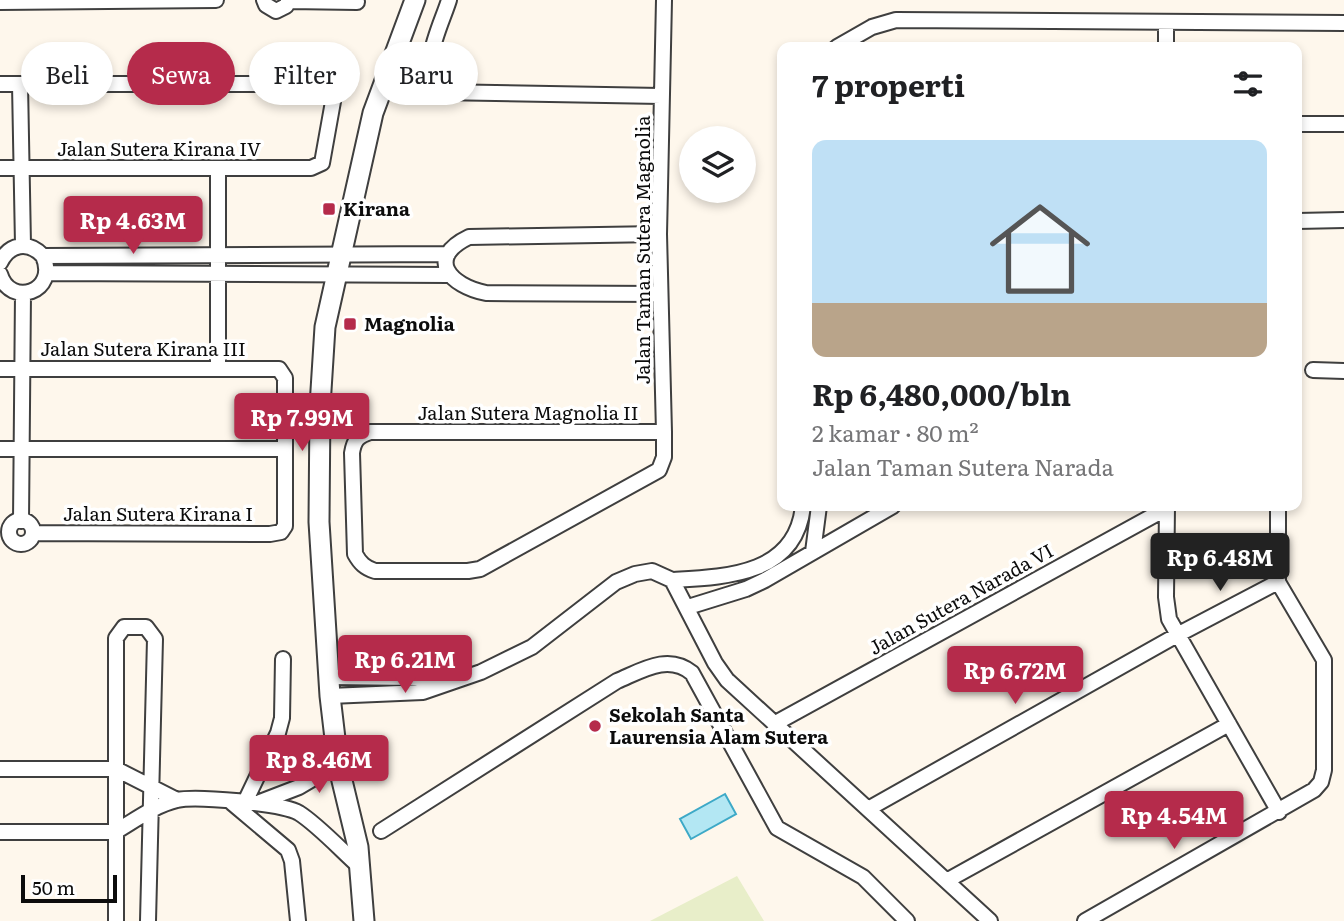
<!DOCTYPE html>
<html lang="id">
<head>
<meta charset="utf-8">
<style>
	:root { --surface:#fff; --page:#f2f2f2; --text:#202124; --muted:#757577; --line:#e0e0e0; --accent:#b52b4b }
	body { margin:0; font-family:Literata,serif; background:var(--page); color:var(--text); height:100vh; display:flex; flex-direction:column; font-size:26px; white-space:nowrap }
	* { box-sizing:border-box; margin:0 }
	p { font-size:23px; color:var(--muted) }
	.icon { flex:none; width:38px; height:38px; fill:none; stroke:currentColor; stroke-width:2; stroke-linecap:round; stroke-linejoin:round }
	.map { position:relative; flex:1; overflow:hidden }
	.sheet { position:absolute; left:777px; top:42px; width:525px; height:469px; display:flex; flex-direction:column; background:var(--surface); border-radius:14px; box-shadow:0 4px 10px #0003 }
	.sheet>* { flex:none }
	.banner { position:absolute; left:21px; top:42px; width:651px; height:63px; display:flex; gap:14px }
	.tools { position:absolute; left:679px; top:126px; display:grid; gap:14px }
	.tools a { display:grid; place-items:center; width:77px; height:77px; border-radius:50%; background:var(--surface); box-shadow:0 4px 10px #0003; font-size:35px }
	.scale { position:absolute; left:21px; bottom:18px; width:96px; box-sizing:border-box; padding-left:7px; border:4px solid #0c0c0c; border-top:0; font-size:19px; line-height:24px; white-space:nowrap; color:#0c0c0c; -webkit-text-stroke:5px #fff; paint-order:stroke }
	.price { position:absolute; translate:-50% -60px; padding:0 16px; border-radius:7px; background:var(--accent); color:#fff; font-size:23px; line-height:46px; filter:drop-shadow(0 2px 4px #0008) }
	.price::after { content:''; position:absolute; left:50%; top:42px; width:21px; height:16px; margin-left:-10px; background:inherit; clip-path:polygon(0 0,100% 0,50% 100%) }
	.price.current { background:#222; color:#fff }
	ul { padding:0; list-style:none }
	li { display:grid; align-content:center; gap:14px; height:371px; padding:0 35px }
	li+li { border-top:2px solid var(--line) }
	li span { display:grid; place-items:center; height:217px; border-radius:14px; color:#555 }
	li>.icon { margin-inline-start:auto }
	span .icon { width:126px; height:126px; fill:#fffc; stroke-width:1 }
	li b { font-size:30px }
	h2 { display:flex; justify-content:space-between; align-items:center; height:84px; padding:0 35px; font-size:30px }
	.pill { padding:0 24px; border-radius:32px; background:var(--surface); box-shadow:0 4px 10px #0003; font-size:24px; line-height:63px }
	.pill.current { background:var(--accent); color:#fff }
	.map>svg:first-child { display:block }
	.pitch { fill:#e8eec9 }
	.water { fill:#b3e7f3; stroke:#3da9c7; stroke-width:2 }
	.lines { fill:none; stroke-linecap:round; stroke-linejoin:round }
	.minor-casing { stroke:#3f3f3f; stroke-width:18 }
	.tertiary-casing { stroke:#3f3f3f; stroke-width:23 }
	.minor { stroke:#fff; stroke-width:14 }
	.tertiary { stroke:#fff; stroke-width:19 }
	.poi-dot { fill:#b52b4b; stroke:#fff; stroke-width:2.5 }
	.labels { text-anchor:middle; stroke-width:7; stroke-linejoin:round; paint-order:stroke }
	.street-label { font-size:19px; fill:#0c0c0c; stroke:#fff }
	.poi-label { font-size:19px; font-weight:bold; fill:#0c0c0c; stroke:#fff; text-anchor:start }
</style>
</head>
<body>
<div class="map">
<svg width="1344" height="921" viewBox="0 0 1344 921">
	<rect width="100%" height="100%" fill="#fef7ec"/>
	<path class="pitch" d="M737,876L764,921H650Z"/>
	<path class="water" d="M725,794L736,814L691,839L680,819Z"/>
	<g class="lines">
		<g class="minor-casing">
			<path id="minor" d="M264,0L266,5L276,11L286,6L289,0
				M449,0C441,26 418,67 438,92L661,96
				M664,0L659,234L664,432V457L659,470L480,569L468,571H375C365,568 360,563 355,554L352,453C354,440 358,436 370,432H664
				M289,1L357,2
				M0,2L216,0
				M1166,23V47
				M837,47L872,27L896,20L1344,23
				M0,84H322L329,87L334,96L322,163L311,168H0
				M20,84L23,245
				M1297,124H1344
				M1297,221L1344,220
				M659,234L469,237C425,258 450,286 486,293L660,294
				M43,256L448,254
				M0,263C9,244 28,240 43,256C59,292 10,308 0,274
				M47,273L449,275
				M218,368V169
				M0,369H279L285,378V526L281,532L270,534L33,533
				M1313,370L1344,371
				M0,449H284
				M1167,506L1166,597L1169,619L1279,812
				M9 532a12 12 0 1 1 24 0a12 12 0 1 1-24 0Z
				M21,521L23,293
				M813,552L819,506
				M672,580C726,577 796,575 803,506
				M688,607L746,589L765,580L893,506
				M330,677L416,678L448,682
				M330,696L423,692L481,672L532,647L616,582L635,574L652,571L672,580L715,663L727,680L990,921
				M774,724L1167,508
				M0,769H116L177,800
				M231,802L288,850L292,861L298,921
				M245,802L278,733L282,718L283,659
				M260,802L299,787L338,764
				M868,809L1179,634L1278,582
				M381,831L617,681C641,671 668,653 692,673L777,828L863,877L907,921
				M0,832H115
				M115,832C134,821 155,805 177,800C196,796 282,803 299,813C318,825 342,851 360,867
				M948,880L1229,724
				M116,921V638L124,627H146L155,639L148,921
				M1085,921L1314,790L1321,782L1324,770V660L1278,582V506"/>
		</g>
		<g class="tertiary-casing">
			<path id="tertiary" d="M364,921L358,847L338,764L330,696L319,522L320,406L325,327L373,113L415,0"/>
		</g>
		<use href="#minor" class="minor"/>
		<use href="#tertiary" class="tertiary"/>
	</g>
	<g class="poi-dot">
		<rect x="322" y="202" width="14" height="14" rx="3.5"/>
		<rect x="343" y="317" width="14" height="14" rx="3.5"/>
		<circle cx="595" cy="726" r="7"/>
	</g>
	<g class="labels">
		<g class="street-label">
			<text x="159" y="156">Jalan Sutera Kirana IV</text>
			<text transform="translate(643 250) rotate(-90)" y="7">Jalan Taman Sutera Magnolia</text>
			<text x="143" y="356">Jalan Sutera Kirana III</text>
			<text x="528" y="420">Jalan Sutera Magnolia II</text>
			<text x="158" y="521">Jalan Sutera Kirana I</text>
			<text transform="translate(961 599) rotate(-29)" y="7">Jalan Sutera Narada VI</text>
		</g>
		<g class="poi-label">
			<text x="343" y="216">Kirana</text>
			<text x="364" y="331">Magnolia</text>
			<text x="609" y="722">Sekolah Santa<tspan x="609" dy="22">Laurensia Alam Sutera</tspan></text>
		</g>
	</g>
</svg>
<div class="tools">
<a><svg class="icon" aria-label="layers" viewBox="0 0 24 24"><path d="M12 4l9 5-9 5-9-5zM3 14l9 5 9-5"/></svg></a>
</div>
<div class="scale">50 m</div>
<b class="price" style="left:133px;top:256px">Rp 4.63M</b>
<b class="price" style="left:302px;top:453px">Rp 7.99M</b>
<b class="price current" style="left:1220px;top:593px">Rp 6.48M</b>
<b class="price" style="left:405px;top:695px">Rp 6.21M</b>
<b class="price" style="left:1015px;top:706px">Rp 6.72M</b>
<b class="price" style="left:319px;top:795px">Rp 8.46M</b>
<b class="price" style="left:1174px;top:851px">Rp 4.54M</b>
<div class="banner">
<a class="pill">Beli</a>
<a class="pill current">Sewa</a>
<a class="pill">Filter</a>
<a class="pill">Baru</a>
</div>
<section class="sheet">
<h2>7 properti<svg class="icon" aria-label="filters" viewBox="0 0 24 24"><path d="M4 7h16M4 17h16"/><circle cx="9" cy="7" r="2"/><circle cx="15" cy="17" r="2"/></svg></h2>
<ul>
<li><span style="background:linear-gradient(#bfe0f5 75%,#b9a48a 0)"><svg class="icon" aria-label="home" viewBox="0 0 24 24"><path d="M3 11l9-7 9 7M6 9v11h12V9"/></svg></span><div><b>Rp 6,480,000/bln</b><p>2 kamar · 80 m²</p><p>Jalan Taman Sutera Narada</p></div></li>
</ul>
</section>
</div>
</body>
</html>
